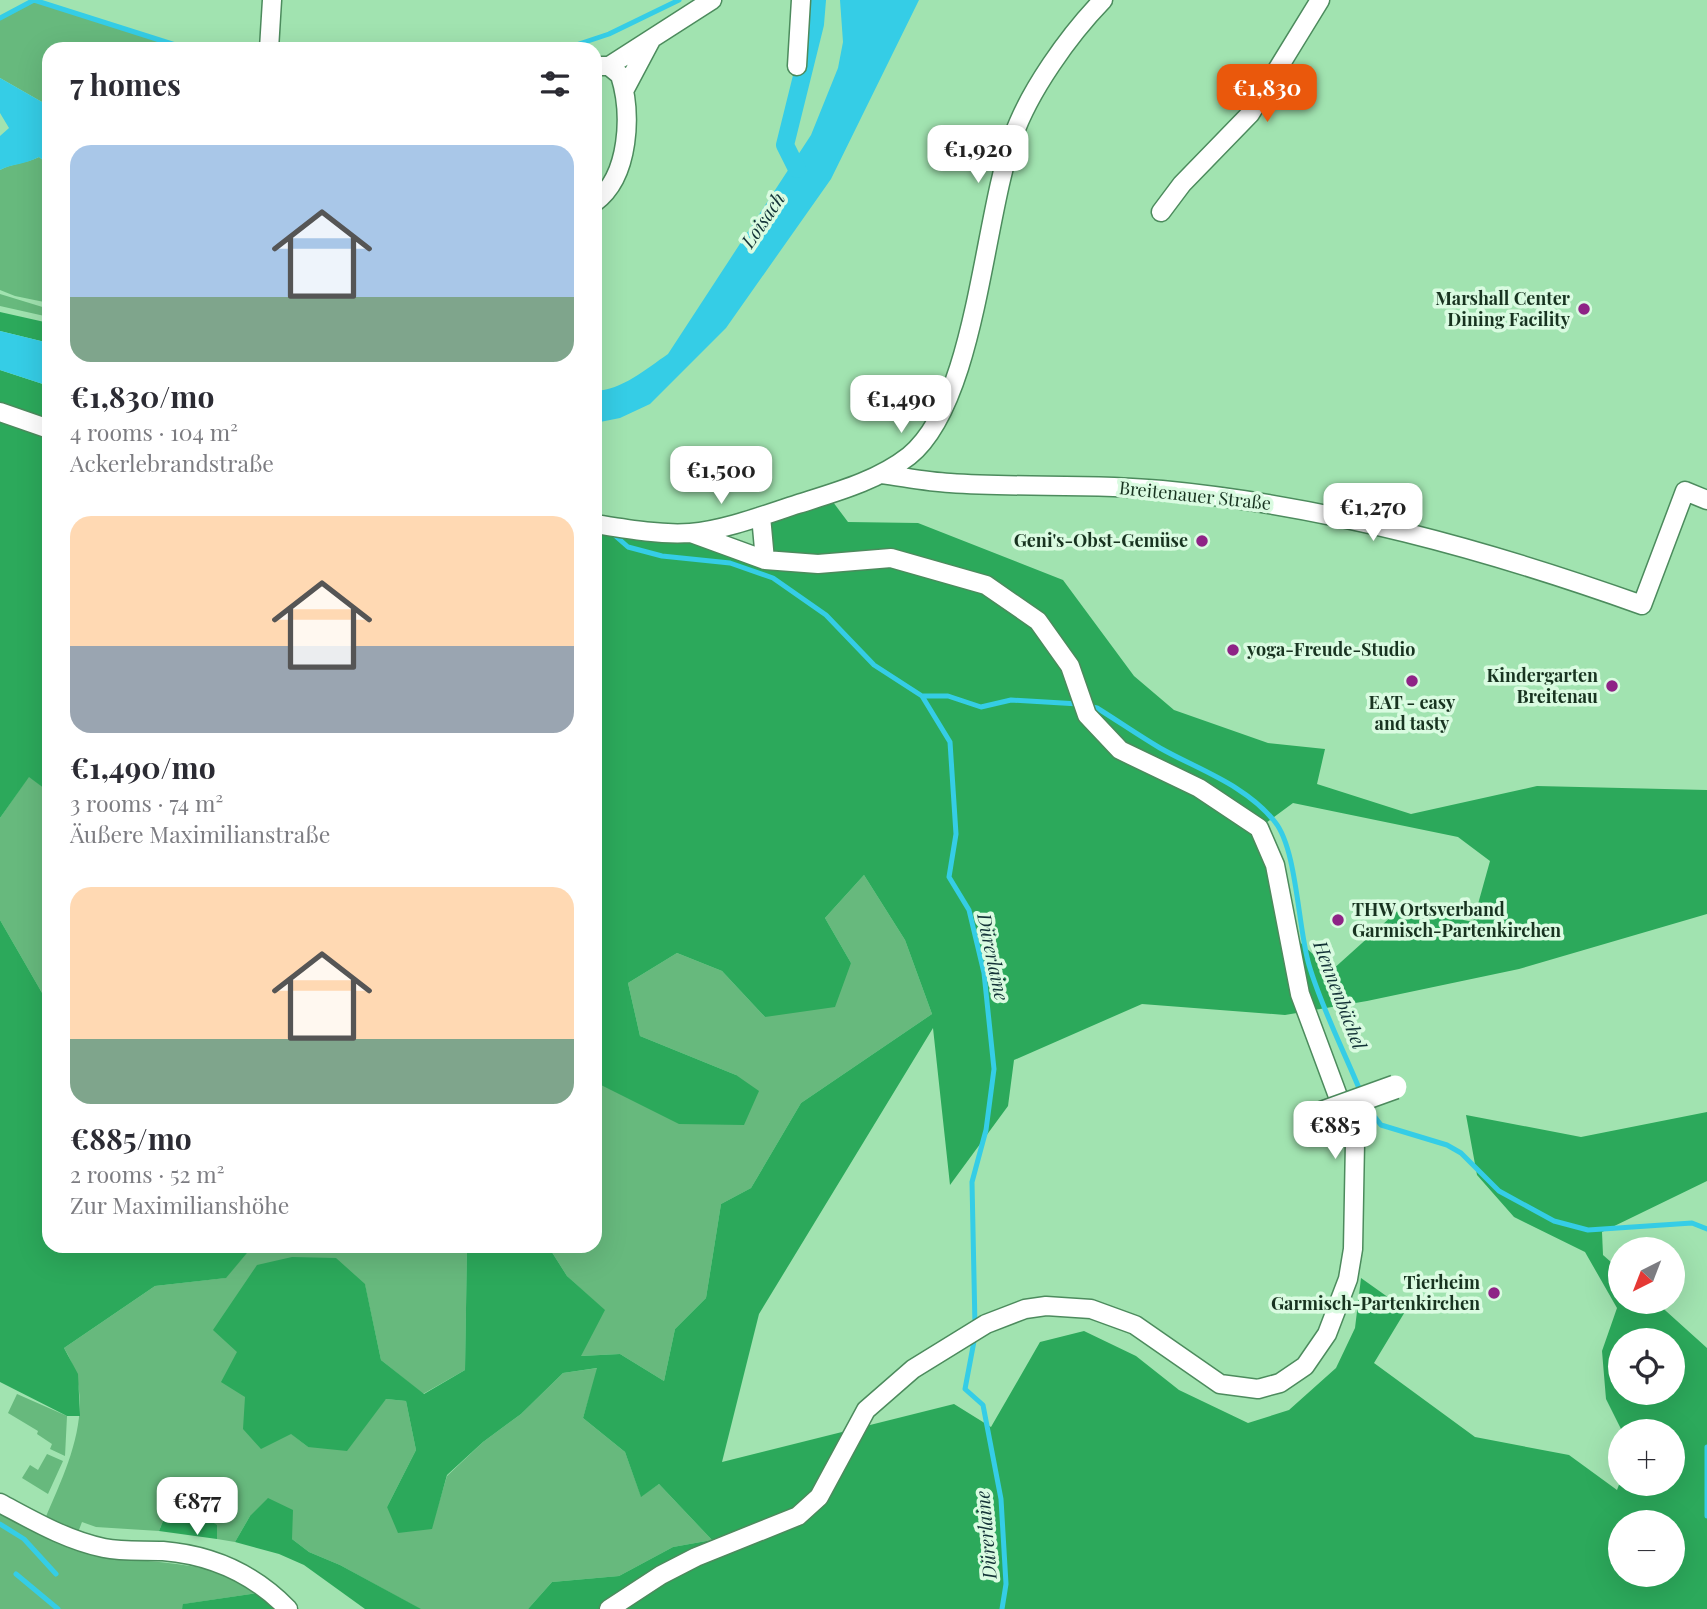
<!DOCTYPE html>
<html lang="en">
<head>
<meta charset="utf-8">
<style>
	:root { --surface:#fff; --page:#f2f2f3; --text:#2b2b33; --muted:#7c7c81; --accent:#ea580c }
	body { margin:0; font-family:"Playfair Display",serif; background:var(--page); color:var(--text); height:100vh; display:flex; flex-direction:column; font-size:26px; white-space:nowrap }
	* { box-sizing:border-box; margin:0 }
	p { font-size:23px; color:var(--muted) }
	.icon { flex:none; width:38px; height:38px; fill:none; stroke:currentColor; stroke-width:2; stroke-linecap:round; stroke-linejoin:round }
	.map { position:relative; flex:1; overflow:hidden }
	.panel { position:absolute; left:42px; top:42px; width:560px; height:1211px; display:flex; flex-direction:column; background:var(--surface); border-radius:21px; box-shadow:0 7px 28px #0002 }
	.panel>* { flex:none }
	.needle { width:46px; rotate:222deg }
	.buttons { position:absolute; left:1608px; top:1237px; display:grid; gap:14px }
	.buttons a { display:grid; place-items:center; width:77px; height:77px; border-radius:50%; background:var(--surface); box-shadow:0 7px 28px #0002; font-size:35px }
	.price { position:absolute; translate:-50% -60px; padding:0 16px; border-radius:14px; background:#fff; color:#222; font-size:23px; line-height:46px; filter:drop-shadow(0 2px 4px #0008) }
	.price::after { content:''; position:absolute; left:50%; top:42px; width:21px; height:16px; margin-left:-10px; background:inherit; clip-path:polygon(0 0,100% 0,50% 100%) }
	.price.selected { background:var(--accent); color:#fff }
	ul { padding:0; list-style:none }
	li { display:grid; align-content:center; gap:14px; height:371px; padding:0 28px }
	li span { display:grid; place-items:center; height:217px; border-radius:21px; color:#555 }
	li>.icon { margin-inline-start:auto }
	span .icon { width:126px; height:126px; fill:#fffc; stroke-width:1 }
	li b { font-size:30px }
	h2 { display:flex; justify-content:space-between; align-items:center; height:84px; padding:0 28px; font-size:30px }
	.map>svg:first-child { display:block }
	.green { fill:#67b97d }
	.forest { fill:#2ca95b; fill-rule:evenodd }
	.water { fill:#35cde6 }
	.lines { fill:none; stroke-linecap:round; stroke-linejoin:round }
	.stream { stroke:#35cde6; stroke-width:5 }
	.canal { stroke:#35cde6; stroke-width:18 }
	.minor-casing { stroke:#4c8b5d; stroke-width:21 }
	.minor { stroke:#fff; stroke-width:18 }
	.major-bridge-casing { stroke:#4c8b5d; stroke-width:26; stroke-linecap:butt }
	.major-bridge { stroke:#fff; stroke-width:23 }
	.poi-dot { fill:#8e2386; stroke:#dafbe1; stroke-width:2.5 }
	.labels { text-anchor:middle; stroke-width:7; stroke-linejoin:round; paint-order:stroke }
	.poi-label { font-size:18px; font-weight:bold; fill:#183320; stroke:#dafbe1; text-anchor:end }
	.street-label { font-size:18px; fill:#183320; stroke:#dafbe1 }
	.water-label { font-size:19px; font-style:italic; fill:#133237; stroke:#dafbe1 }
</style>
</head>
<body>
<div class="map">
<svg width="1707" height="1609" viewBox="0 0 1707 1609">
	<rect width="100%" height="100%" fill="#a1e3b0"/>
	<path class="green" d="M34,0L188,49H49V106L0,78V18Z
		M39,157L49,165V303L15,296L0,290V170C12,163 25,164 39,157Z
		M0,294L49,309V317L0,306Z
		M29,776L49,792V1005L0,920V818Z
		M864,875L905,940L932,1014L801,1103L751,1188L721,1204L706,1298L675,1329L664,1381L620,1354L580,1356L604,1310L567,1276L548,1246H595V1082L736,1075L640,1036L628,983L677,953L722,971L765,1017L851,963L825,918Z
		M253,1246H467L465,1370L423,1394L381,1360L365,1285L237,1352L245,1397L308,1447L386,1399L406,1401L416,1450L387,1507L431,1529L447,1476L483,1442L521,1414L563,1373L598,1368L583,1418L625,1452L641,1496L659,1484L712,1540L673,1547L619,1576L552,1582L528,1609H420L340,1565L309,1552L292,1539L250,1516L235,1542L217,1539V1525L165,1516L159,1531L96,1527L82,1522L77,1535L45,1519C68,1465 99,1404 64,1348L155,1286L225,1278Z
		M17,1394L67,1416L65,1456L50,1449L52,1444L37,1434L38,1431L8,1413Z
		M47,1454L63,1461L48,1494L22,1478L30,1465L38,1470Z
		M0,1512C28,1528 55,1546 87,1553C130,1563 177,1559 219,1573C232,1577 245,1586 257,1593L184,1604L182,1609H0Z"/>
	<path class="forest" d="M0,312L49,323V343L0,331Z
		M0,370L49,386V792L29,777L0,818Z
		M827,494L848,522L918,523L1063,580L1134,676L1174,710L1268,743L1325,749L1317,784L1411,814L1537,786L1707,790V914L1519,969L1367,1001L1285,1015L1142,1004L1014,1060L1008,1106L950,1185L933,1028L759,1314L722,1462L954,1404L991,1427L1040,1342L1084,1331L1136,1356L1179,1390L1248,1423L1289,1410L1336,1368L1355,1328L1361,1278L1406,1310L1374,1363L1475,1437L1569,1455L1617,1490L1620,1482L1673,1484V1432L1622,1431L1606,1399L1602,1351L1617,1308L1585,1252L1514,1217L1477,1175L1466,1115L1581,1137L1707,1112V1181L1602,1232L1603,1255L1620,1270V1302H1656L1707,1348V1609H528L552,1582L619,1576L673,1547L712,1540L659,1484L641,1497L625,1452L583,1418L597,1368L563,1373L521,1414L483,1442L447,1475L432,1529L398,1533L387,1507L416,1450L406,1401L386,1399L347,1451L308,1447L291,1434L261,1449L243,1429L245,1397L221,1382L237,1352L213,1330L257,1265L292,1257L336,1258L365,1284L381,1360L424,1394L465,1370L467,1246H548L567,1276L605,1310L581,1356L620,1354L664,1381L675,1329L706,1298L721,1204L751,1188L801,1103L932,1014L905,940L864,875L825,918L851,963L835,1007L765,1017L722,971L677,953L628,983L640,1036L736,1075L759,1091L744,1125L679,1124L595,1082V524L691,533L765,560L761,516ZM1293,803L1458,837L1490,861L1473,922L1402,907L1331,971L1288,931L1259,828ZM1620,1340H1673V1393H1620ZM1620,1522H1673V1575H1620Z
		M0,920L49,1005V1246H253L226,1278L155,1286L64,1348L78,1374L80,1416H67L0,1382Z
		M268,1498L293,1510L292,1539L309,1552L340,1565L421,1609H365L304,1565L279,1554L235,1542L250,1516Z
		M175,1506L195,1511L217,1525V1539L159,1531L165,1516Z
		M257,1593L276,1609H182L183,1604Z"/>
	<path class="water" d="M840,0H919L831,179L726,328L650,404L620,418L595,423V391C622,390 646,369 668,354L811,135L838,68L843,42Z
		M0,78L49,106V165L39,157C24,165 11,164 0,170V136L9,128L0,113Z
		M0,331L49,343V386L0,370Z"/>
	<g class="lines">
		<path class="stream" d="M0,18L34,0L188,49
			M564,49L609,34L679,0
			M611,532L628,547L662,556L730,563L773,578L826,615L874,665L922,696L950,742L956,834L949,877L969,910L984,973L994,1069L986,1130L972,1182L975,1326
			M922,696H948L981,707L1011,700L1079,704
			M1088,706L1097,708C1118,721 1138,735 1160,748C1199,770 1246,785 1275,822C1297,849 1298,928 1309,965C1322,1009 1344,1051 1361,1093
			M1364,1103L1381,1125L1447,1145L1461,1153L1499,1191L1554,1221L1588,1230L1692,1223L1707,1229
			M975,1336L965,1389L983,1405L1001,1499L1006,1584L1002,1609
			M1707,1447V1516
			M0,1524L24,1539L56,1574
			M16,1574L58,1609"/>
		<path class="canal" d="M797,169L785,145L815,24L817,0"/>
		<g class="minor-casing">
			<path id="minor" d="M269,49L272,0
				M595,66H609L620,75C632,113 630,176 595,202
				M609,66L712,0
				M797,66L801,0
				M625,89L651,40
				M1161,212L1182,184L1250,114L1320,0
				M0,412L49,429
				M881,474C904,477 927,482 950,483C1020,488 1092,483 1162,490C1328,506 1485,549 1642,605L1685,491L1707,500
				M761,516L765,560
				M595,524C626,529 659,535 690,533C725,530 764,515 798,504C836,492 877,481 909,456C976,402 983,220 1013,137C1029,91 1069,35 1103,0
				M0,1503C34,1521 66,1540 104,1548C123,1552 144,1550 163,1551C212,1555 254,1574 288,1609
				M609,1609L661,1575L696,1557L798,1516L819,1497L866,1410L913,1369L986,1324L1025,1309L1046,1306L1091,1309L1135,1325L1220,1384L1258,1389L1280,1383L1305,1366L1327,1334L1348,1279L1353,1249L1355,1142L1300,994L1275,865L1259,828L1199,788L1120,750L1087,715L1070,666L1038,621L986,585L891,558L818,564L765,560L691,533"/>
		</g>
		<use href="#minor" class="minor"/>
		<g class="major-bridge-casing">
			<path id="major-bridge" d="M1306,1119L1395,1087"/>
		</g>
		<use href="#major-bridge" class="major-bridge"/>
	</g>
	<g class="poi-dot">
		<circle cx="1584" cy="309" r="7"/>
		<circle cx="1202" cy="541" r="7"/>
		<circle cx="1233" cy="650" r="7"/>
		<circle cx="1412" cy="681" r="7"/>
		<circle cx="1612" cy="686" r="7"/>
		<circle cx="1338" cy="920" r="7"/>
		<circle cx="1494" cy="1293" r="7"/>
	</g>
	<g class="labels">
		<g class="poi-label">
			<text x="1570" y="305">Marshall Center<tspan x="1570" dy="21">Dining Facility</tspan></text>
			<text x="1188" y="547">Geni's-Obst-Gemüse</text>
			<text x="1247" y="656" text-anchor="start">yoga-Freude-Studio</text>
			<text x="1598" y="682">Kindergarten<tspan x="1598" dy="21">Breitenau</tspan></text>
			<text x="1412" y="709" text-anchor="middle">EAT - easy<tspan x="1412" dy="21">and tasty</tspan></text>
			<text x="1352" y="916" text-anchor="start">THW Ortsverband<tspan x="1352" dy="21">Garmisch-Partenkirchen</tspan></text>
			<text x="1480" y="1289">Tierheim<tspan x="1480" dy="21">Garmisch-Partenkirchen</tspan></text>
		</g>
		<g class="street-label">
			<text transform="translate(1195 496) rotate(6)" y="6">Breitenauer Straße</text>
		</g>
		<g class="water-label">
			<text transform="translate(763 220) rotate(-56)" y="7">Loisach</text>
			<text transform="translate(993 957) rotate(78)" y="7">Dürerlaine</text>
			<text transform="translate(1340 995) rotate(69)" y="7">Hennenbächel</text>
			<text transform="translate(986 1535) rotate(-95)" y="7">Dürerlaine</text>
		</g>
	</g>
</svg>
<div class="buttons">
<a><svg class="needle" viewBox="-14 -14 28 28"><path d="M0-13l5 13h-10z" fill="#e53935"/><path d="M0 13l5-13h-10z" fill="#7c7c81"/></svg></a>
<a><svg class="icon" aria-label="locate" viewBox="0 0 24 24"><circle cx="12" cy="12" r="6"/><path d="M12 2v4M12 18v4M2 12h4M18 12h4"/></svg></a>
<a>+</a>
<a>−</a>
</div>
<b class="price selected" style="left:1267px;top:124px">€1,830</b>
<b class="price" style="left:978px;top:185px">€1,920</b>
<b class="price" style="left:901px;top:435px">€1,490</b>
<b class="price" style="left:721px;top:506px">€1,500</b>
<b class="price" style="left:1373px;top:543px">€1,270</b>
<b class="price" style="left:1335px;top:1161px">€885</b>
<b class="price" style="left:197px;top:1537px">€877</b>
<section class="panel">
<h2>7 homes<svg class="icon" aria-label="filters" viewBox="0 0 24 24"><path d="M4 7h16M4 17h16"/><circle cx="9" cy="7" r="2"/><circle cx="15" cy="17" r="2"/></svg></h2>
<ul>
<li><span style="background:linear-gradient(#a9c7e8 70%,#7fa58c 0)"><svg class="icon" aria-label="home" viewBox="0 0 24 24"><path d="M3 11l9-7 9 7M6 9v11h12V9"/></svg></span><div><b>€1,830/mo</b><p>4 rooms · 104 m²</p><p>Ackerlebrandstraße</p></div></li>
<li><span style="background:linear-gradient(#ffd9b3 60%,#9aa5b1 0)"><svg class="icon" aria-label="home" viewBox="0 0 24 24"><path d="M3 11l9-7 9 7M6 9v11h12V9"/></svg></span><div><b>€1,490/mo</b><p>3 rooms · 74 m²</p><p>Äußere Maximilianstraße</p></div></li>
<li><span style="background:linear-gradient(#ffd9b3 70%,#7fa58c 0)"><svg class="icon" aria-label="home" viewBox="0 0 24 24"><path d="M3 11l9-7 9 7M6 9v11h12V9"/></svg></span><div><b>€885/mo</b><p>2 rooms · 52 m²</p><p>Zur Maximilianshöhe</p></div></li>
</ul>
</section>
</div>
</body>
</html>
